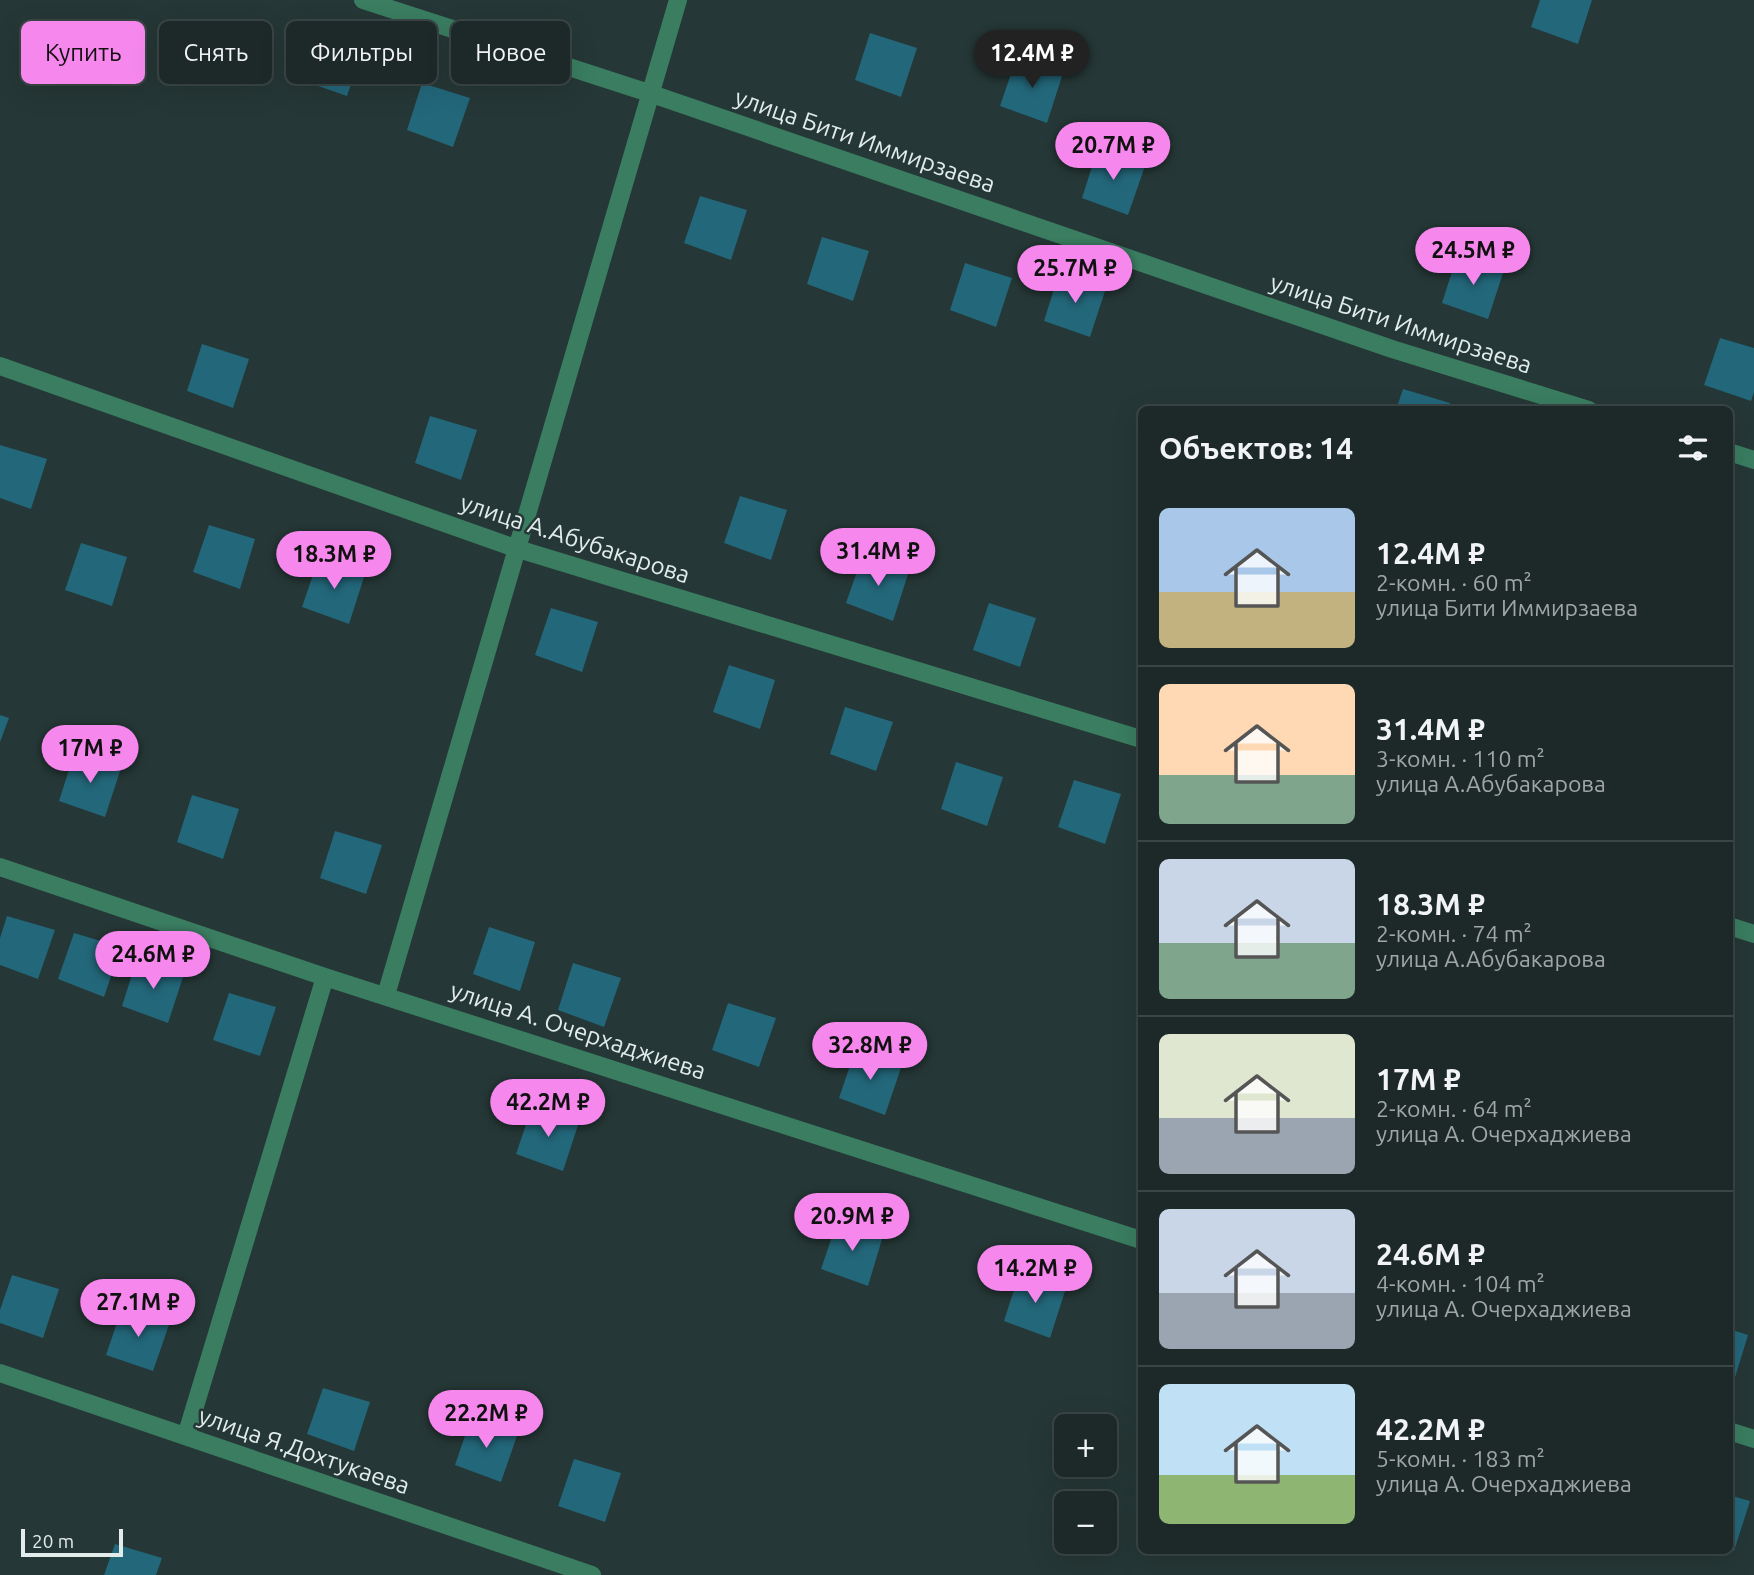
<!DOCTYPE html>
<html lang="ru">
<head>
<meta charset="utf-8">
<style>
	:root { --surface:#1c2928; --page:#293534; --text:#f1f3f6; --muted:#a0a6a8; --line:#3a4545; --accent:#f688ed }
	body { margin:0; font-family:Ubuntu,sans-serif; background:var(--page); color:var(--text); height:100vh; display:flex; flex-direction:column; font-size:26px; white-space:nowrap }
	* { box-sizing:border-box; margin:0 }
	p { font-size:23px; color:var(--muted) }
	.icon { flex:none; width:38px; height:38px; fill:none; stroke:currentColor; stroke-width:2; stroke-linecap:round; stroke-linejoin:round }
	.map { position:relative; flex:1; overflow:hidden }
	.drawer { position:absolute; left:1138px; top:406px; width:595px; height:1148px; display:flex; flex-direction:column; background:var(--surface); border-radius:10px; box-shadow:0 7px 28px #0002,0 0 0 2px var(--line) }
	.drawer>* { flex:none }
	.banner { position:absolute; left:21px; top:21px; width:665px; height:63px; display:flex; gap:14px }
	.controls { position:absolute; left:1054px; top:1414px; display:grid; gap:14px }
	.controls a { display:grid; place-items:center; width:63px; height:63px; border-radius:10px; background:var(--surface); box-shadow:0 7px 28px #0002,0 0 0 2px var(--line); font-size:35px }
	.scale { position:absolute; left:21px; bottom:18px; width:102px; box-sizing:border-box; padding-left:7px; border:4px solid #e1eceb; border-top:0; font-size:19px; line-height:24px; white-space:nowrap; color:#e1eceb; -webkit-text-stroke:5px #253736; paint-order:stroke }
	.price { position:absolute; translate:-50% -60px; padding:0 16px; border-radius:24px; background:var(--accent); color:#111; font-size:23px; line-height:46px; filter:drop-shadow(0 2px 4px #0008) }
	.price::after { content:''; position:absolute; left:50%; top:42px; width:21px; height:16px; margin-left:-10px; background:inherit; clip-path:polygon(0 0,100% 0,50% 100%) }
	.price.current { background:#222; color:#fff }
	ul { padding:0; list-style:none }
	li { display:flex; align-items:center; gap:21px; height:175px; padding:0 21px }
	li+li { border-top:2px solid var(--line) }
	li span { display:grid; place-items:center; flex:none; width:196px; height:140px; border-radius:10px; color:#555 }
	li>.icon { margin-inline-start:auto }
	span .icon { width:84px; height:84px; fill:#fffc; stroke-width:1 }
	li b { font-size:30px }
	h2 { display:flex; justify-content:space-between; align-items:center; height:84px; padding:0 21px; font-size:30px }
	.pill { padding:0 24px; border-radius:10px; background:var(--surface); box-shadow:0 7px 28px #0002,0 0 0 2px var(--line); font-size:24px; line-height:63px }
	.pill.current { background:var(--accent); color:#111 }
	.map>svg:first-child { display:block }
	.building { fill:#23677a }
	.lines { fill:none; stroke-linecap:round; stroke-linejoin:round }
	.minor { stroke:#3a7d61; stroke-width:18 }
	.labels { text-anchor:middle; stroke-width:5; stroke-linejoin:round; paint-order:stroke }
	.street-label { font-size:24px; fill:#e1eceb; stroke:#253736 }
</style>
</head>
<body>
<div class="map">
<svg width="1754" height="1575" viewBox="0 0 1754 1575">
	<rect width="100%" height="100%" fill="#253736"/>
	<path class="building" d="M1540,0H1592L1578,44L1531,27Z
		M316,33L363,47L347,96L301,80Z
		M870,33L917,48L901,97L855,80Z
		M1016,59L1063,73L1047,123L1000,106Z
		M422,83L470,98L453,147L407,130Z
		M1097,151L1145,166L1128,215L1082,198Z
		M700,196L747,210L731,260L684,243Z
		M822,237L869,251L853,301L807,284Z
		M1457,256L1504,270L1488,319L1442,303Z
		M965,263L1012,278L996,327L950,310Z
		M1059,273L1106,288L1090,337L1044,321Z
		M1720,338L1754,348V392L1751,401L1704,385Z
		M202,344L249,359L233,408L187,391Z
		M1403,389L1450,403L1448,410H1396Z
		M430,416L477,430L461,480L415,463Z
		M0,445L47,459L31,509L0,498Z
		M740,496L787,510L771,560L724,543Z
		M209,525L255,539L240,589L193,572Z
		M81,543L127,557L112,606L65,590Z
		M862,557L909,571L893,621L846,603Z
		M318,560L365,574L349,624L302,607Z
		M989,603L1036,618L1020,667L973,650Z
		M551,608L598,622L582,672L535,655Z
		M729,665L775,680L760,729L713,712Z
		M845,707L893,722L876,771L830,754Z
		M0,715L9,718L0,742Z
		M74,754L121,768L105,817L59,801Z
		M956,762L1003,777L987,826L941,809Z
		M1074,780L1121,794L1105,844L1058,827Z
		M192,795L239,809L223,859L177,842Z
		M335,831L382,845L366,894L320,878Z
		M7,916L55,930L38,979L0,965V938Z
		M489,927L535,942L520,991L473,974Z
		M74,933L121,947L104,997L58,979Z
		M137,959L184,974L168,1023L122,1006Z
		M573,963L621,978L604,1027L558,1010Z
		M229,993L276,1007L260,1056L213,1040Z
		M728,1003L776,1018L759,1067L712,1050Z
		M855,1051L902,1065L885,1115L839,1098Z
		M532,1107L579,1122L563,1171L516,1154Z
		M837,1222L883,1236L868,1286L821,1269Z
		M1019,1274L1066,1288L1050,1338L1004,1321Z
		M12,1275L59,1289L43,1338L0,1323V1310Z
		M122,1308L170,1322L153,1371L106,1355Z
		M1729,1329L1748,1335L1733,1384L1729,1383Z
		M323,1388L370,1402L354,1451L307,1434Z
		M471,1418L518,1433L501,1482L455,1465Z
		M574,1459L621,1473L605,1522L558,1506Z
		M1729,1495L1750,1501L1734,1551L1729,1549Z
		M115,1544L162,1558L156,1575H104Z"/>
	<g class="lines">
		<path class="minor" d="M363,0L652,94L1392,349L1589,410
			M0,366L518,549L1141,739
			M1729,452L1754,460
			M0,867L325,977L1141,1240
			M1729,926L1754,934
			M386,995L678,0
			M0,1373L592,1575
			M1729,1431L1754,1439
			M186,1436L325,977"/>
	</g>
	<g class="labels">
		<g class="street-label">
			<text transform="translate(865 141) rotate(19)" y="8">улица Бити Иммирзаева</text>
			<text transform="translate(1401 324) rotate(18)" y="8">улица Бити Иммирзаева</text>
			<text transform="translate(575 539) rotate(18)" y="8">улица А.Абубакарова</text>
			<text transform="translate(578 1031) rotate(18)" y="8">улица А. Очерхаджиева</text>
			<text transform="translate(304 1451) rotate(19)" y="8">улица Я.Дохтукаева</text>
		</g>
	</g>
</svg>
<div class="controls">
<a>+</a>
<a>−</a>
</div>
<div class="scale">20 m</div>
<b class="price current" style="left:1032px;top:90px">12.4M ₽</b>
<b class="price" style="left:1113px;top:182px">20.7M ₽</b>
<b class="price" style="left:1473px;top:287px">24.5M ₽</b>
<b class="price" style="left:1075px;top:305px">25.7M ₽</b>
<b class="price" style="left:878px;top:588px">31.4M ₽</b>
<b class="price" style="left:334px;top:591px">18.3M ₽</b>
<b class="price" style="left:90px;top:785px">17M ₽</b>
<b class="price" style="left:153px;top:991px">24.6M ₽</b>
<b class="price" style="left:870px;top:1082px">32.8M ₽</b>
<b class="price" style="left:548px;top:1139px">42.2M ₽</b>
<b class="price" style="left:852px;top:1253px">20.9M ₽</b>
<b class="price" style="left:1035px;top:1305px">14.2M ₽</b>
<b class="price" style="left:138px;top:1339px">27.1M ₽</b>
<b class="price" style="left:486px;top:1450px">22.2M ₽</b>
<div class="banner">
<a class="pill current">Купить</a>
<a class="pill">Снять</a>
<a class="pill">Фильтры</a>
<a class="pill">Новое</a>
</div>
<section class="drawer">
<h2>Объектов: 14<svg class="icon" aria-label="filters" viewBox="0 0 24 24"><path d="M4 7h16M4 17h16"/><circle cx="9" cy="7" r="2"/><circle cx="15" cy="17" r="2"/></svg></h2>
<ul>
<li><span style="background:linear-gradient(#a9c7e8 60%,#c2b280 0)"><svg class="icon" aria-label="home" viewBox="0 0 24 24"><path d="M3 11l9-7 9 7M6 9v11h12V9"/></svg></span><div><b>12.4M ₽</b><p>2-комн. · 60 m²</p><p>улица Бити Иммирзаева</p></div></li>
<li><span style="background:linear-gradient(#ffd9b3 65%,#7fa58c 0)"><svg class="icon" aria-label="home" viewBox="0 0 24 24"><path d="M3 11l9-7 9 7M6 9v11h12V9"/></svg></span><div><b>31.4M ₽</b><p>3-комн. · 110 m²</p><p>улица А.Абубакарова</p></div></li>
<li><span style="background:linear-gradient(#c9d6e8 60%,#7fa58c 0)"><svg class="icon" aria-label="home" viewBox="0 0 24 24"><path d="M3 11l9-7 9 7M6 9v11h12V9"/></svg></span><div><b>18.3M ₽</b><p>2-комн. · 74 m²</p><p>улица А.Абубакарова</p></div></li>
<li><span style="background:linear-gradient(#dfe7d0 60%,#9aa5b1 0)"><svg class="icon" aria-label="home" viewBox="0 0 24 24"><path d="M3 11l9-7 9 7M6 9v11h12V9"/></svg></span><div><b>17M ₽</b><p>2-комн. · 64 m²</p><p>улица А. Очерхаджиева</p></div></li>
<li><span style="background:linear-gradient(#c9d6e8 60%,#9aa5b1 0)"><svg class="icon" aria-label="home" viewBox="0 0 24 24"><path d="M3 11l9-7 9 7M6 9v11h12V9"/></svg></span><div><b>24.6M ₽</b><p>4-комн. · 104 m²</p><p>улица А. Очерхаджиева</p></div></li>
<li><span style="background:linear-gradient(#bfe0f5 65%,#8fb573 0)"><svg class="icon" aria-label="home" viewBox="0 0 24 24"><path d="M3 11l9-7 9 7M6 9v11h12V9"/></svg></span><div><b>42.2M ₽</b><p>5-комн. · 183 m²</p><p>улица А. Очерхаджиева</p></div></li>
</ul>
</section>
</div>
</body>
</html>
